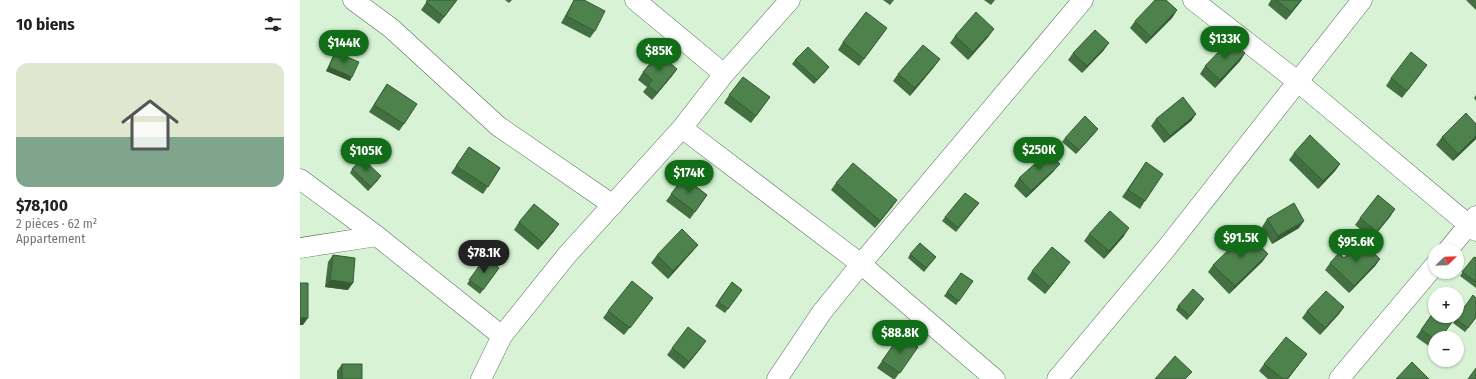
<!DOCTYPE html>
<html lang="fr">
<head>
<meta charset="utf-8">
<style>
	:root { --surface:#fff; --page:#f2f2f2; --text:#222; --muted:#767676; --accent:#116d17 }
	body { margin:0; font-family:"Fira Sans Condensed",sans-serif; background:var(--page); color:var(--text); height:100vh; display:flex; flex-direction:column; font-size:15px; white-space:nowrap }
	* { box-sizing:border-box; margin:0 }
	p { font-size:13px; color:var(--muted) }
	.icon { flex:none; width:22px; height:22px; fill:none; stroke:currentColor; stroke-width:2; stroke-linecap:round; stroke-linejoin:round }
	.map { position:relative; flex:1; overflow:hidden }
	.drawer { display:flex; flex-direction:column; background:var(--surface); width:300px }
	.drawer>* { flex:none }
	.needle { width:26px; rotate:67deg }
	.controls { position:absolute; left:1128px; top:243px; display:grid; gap:8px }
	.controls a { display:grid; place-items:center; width:36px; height:36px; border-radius:50%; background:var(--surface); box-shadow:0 1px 3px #0004; font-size:20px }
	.price { position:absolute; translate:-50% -34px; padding:0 9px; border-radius:14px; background:var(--accent); color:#fff; font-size:13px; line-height:26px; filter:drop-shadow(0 1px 2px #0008) }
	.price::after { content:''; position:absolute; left:50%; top:24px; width:12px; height:9px; margin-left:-6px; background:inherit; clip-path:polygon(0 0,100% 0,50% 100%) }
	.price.on { background:#222; color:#fff }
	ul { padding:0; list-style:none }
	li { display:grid; align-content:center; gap:8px; height:212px; padding:0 16px }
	li span { display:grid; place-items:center; height:124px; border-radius:12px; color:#555 }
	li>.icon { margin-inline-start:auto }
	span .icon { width:72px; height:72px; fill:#fffc; stroke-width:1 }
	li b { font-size:17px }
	h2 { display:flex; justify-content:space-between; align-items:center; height:48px; padding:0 16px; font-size:17px }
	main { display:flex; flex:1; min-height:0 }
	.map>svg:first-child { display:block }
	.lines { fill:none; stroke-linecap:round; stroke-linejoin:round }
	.minor-casing { stroke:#556d54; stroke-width:21 }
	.minor { stroke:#fff; stroke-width:20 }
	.wall { fill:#427041 }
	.shaded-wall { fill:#365b35 }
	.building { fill:#4d824c; stroke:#365b35 }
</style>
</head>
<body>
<main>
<section class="drawer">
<h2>10 biens<svg class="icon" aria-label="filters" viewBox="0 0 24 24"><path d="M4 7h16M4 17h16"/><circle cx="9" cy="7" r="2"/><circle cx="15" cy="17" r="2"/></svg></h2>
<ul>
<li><span style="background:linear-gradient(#dfe7d0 60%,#7fa58c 0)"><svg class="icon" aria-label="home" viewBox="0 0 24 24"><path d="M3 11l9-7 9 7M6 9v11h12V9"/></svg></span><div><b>$78,100</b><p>2 pièces · 62 m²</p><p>Appartement</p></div></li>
</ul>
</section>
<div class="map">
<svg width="1176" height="379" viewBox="0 0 1176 379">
	<rect width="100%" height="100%" fill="#d7f2d5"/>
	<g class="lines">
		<g class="minor-casing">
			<path id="minor" d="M53,0L91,28L198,126L313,205
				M335,0L424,74
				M893,0L997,81L1176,231
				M382,128L561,264L695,379
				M0,179L77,236L202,336
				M0,248L77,236
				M1148,250L1176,216
				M181,379L202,336L267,255L382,128L424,74L490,0
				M477,379L522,312L561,264L783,0
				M757,379L865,250L1062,0
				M1039,379L1135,265"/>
		</g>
		<use href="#minor" class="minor"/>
	</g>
	<path class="wall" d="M126,0H157L139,24L121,10L127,1Z
		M205,0H212L209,3Z
		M274,0H284L295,31L290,38L261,23Z
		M583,0H594L590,5Z
		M684,0H695L691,5Z
		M971,0H1002L986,20L968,5Z
		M1166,0H1176V10Z
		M877,10L872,18L846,44L830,28L835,21Z
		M587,28L559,66L538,50L543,42Z
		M655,36H689L668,60L650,43Z
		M804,50L782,73L768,60L773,53Z
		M35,52L50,81L26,71L33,56Z
		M945,53L940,61L915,88L900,74L905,66Z
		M640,59L634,67L610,96L593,81L598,74Z
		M495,60L529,67L514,84L492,64Z
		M377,69L372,76L352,100L343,92L347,87L338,80L343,72Z
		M1122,72L1102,98L1086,86L1091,78Z
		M87,84L104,124L99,131L69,112Z
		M429,95L470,97L451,123L424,103Z
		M1176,95V101L1174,98Z
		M896,114L891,121L864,143L851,126L856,119Z
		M1176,124V139L1153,161L1136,145L1142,137Z
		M798,129L776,154L762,142L765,138Z
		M169,147L200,168L183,194L151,173Z
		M994,153L1040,164L1035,171L1018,189L989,160Z
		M846,162L845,201L840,209L822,197Z
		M52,169L78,180L68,191L50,173Z
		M754,171L726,198L714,186L719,178Z
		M384,177L407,195L390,219L366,201Z
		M536,183L597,200L592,207L575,228L531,190Z
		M679,203L656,232L642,221L645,217Z
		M1095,209L1072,239L1055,225L1060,218Z
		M967,219L999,228L972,244L962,227Z
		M219,222L254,231L238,250L214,230Z
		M789,234L824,236L804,259L784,241Z
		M398,245L392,252L368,279L351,263L357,255Z
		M610,254L636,257L624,272L608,258Z
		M33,255L48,290L25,287L28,262Z
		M1174,257L1176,258V288L1160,276Z
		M185,258L199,268L180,294L167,284Z
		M1044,258L1080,259L1075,266L1049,293L1025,270L1030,263Z
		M963,261L929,294L908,272L913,265Z
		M765,269L745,294L727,279L732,271Z
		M661,273L673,281L656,305L644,296Z
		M432,282L442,290L425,313L415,306Z
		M1173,295L1176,318L1165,332L1153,323Z
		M353,298L324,335L303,318L308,311Z
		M901,303L887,320L876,310L878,306Z
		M1044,307L1039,314L1020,335L1002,318L1007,311Z
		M1135,310V347L1133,349L1116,337Z
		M601,334L618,347L595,379H593L577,368Z
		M372,348H401L384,369L367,355Z
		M1007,354L988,379H968L959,371L964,364Z
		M42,364L62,379H37V371Z"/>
	<path class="shaded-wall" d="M1001,0H1002L986,20L991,12Z
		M877,10L872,18L846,44L851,37Z
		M694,29L689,36L668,60L673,52Z
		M809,43L804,50L782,73L787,66Z
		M945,53L940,61L915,88L920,80Z
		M640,59L634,67L610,96L615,88Z
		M29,67L52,77L50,81L26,71Z
		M529,67L526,71L514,84L517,80Z
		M377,69L372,76L352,100L357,93Z
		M896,114L891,121L864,143L870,136Z
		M798,129L795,133L776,154L779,150Z
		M1176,136V139L1153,161L1158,154Z
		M760,164L754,171L726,198L731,191Z
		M1040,164L1035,171L1018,189L1023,181Z
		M81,176L78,180L68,191L71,187Z
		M597,200L592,207L575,228L580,221Z
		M1095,209L1090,217L1072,239L1077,232Z
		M1004,221L999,228L972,244L978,236Z
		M259,224L254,231L238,250L243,243Z
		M829,228L824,236L804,259L809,251Z
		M398,245L392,252L368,279L373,271Z
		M968,254L963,261L929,294L935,286Z
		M1080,259L1075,266L1049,293L1054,286Z
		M770,262L765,269L745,294L750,287Z
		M30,280L53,283L48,290L25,287Z
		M1044,307L1039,314L1020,335L1025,328Z
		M0,318H8L3,325H0Z
		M406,341L401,348L384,369L389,362Z
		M1007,354L988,379H987Z"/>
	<path class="building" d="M128,0H157L144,17L126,2Z
		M274,0H284L305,11L295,31L266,16Z
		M855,0H866L877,10L851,37L835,21Z
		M976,0H1001L991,12Z
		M566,12L587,28L564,59L543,42Z
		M676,12L694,29L673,52L655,36Z
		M795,30L809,43L787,66L773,53Z
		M930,40L945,53L920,80L905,66Z
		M623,45L640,59L615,88L598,74Z
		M508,47L529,67L517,80L495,60Z
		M35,52L59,62L52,77L29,67Z
		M1111,52L1127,65L1107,91L1091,78Z
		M359,53L377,69L357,93L348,85L352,80L343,72Z
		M443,77L470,97L456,116L429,95Z
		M87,84L117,104L104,124L74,105Z
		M883,97L896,114L870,136L856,119Z
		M1166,113L1176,124V136L1158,154L1142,137Z
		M785,116L798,129L779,150L765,138Z
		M1010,135L1040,164L1023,181L994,153Z
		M169,147L200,168L188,187L156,166Z
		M748,152L760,164L731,191L719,178Z
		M62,158L81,176L71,187L52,169Z
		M846,162L863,174L845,201L828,190Z
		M553,163L597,200L580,221L536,183Z
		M384,177L407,195L395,212L371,194Z
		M665,193L679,203L658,228L645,217Z
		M1078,195L1095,209L1077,232L1060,218Z
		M994,203L1004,221L978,236L967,219Z
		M234,204L259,224L243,243L219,222Z
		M810,211L829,228L809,251L789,234Z
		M382,229L398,245L373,271L357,255Z
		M947,232L968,254L935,286L913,265Z
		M1060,240L1080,259L1054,286L1030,263L1039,253L1044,258Z
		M620,243L636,257L626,268L610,254Z
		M752,247L770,262L750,287L732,271Z
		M33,255L55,258L53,283L30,280Z
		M1174,257L1176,258V282L1162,272Z
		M185,258L199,268L183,290L169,280Z
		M661,273L673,281L659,301L647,292Z
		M332,281L353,298L330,328L308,311Z
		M432,282L442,290L428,309L418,302Z
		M0,283H8V318H0Z
		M893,289L904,299L890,316L878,306Z
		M1026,291L1044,307L1025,328L1007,311Z
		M1173,295L1176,298V317L1168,328L1156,319Z
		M1135,310V316H1156L1141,338H1135V339L1121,330Z
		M388,327L406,341L389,362L372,348Z
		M601,334L618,347L600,373L582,361Z
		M986,337L1007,354L987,379H983L964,364Z
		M875,356L892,372L885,379H855Z
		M1112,362L1129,379H1096Z
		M42,364H62V379H42Z
		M1176,368V379H1168Z"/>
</svg>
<div class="controls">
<a><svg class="needle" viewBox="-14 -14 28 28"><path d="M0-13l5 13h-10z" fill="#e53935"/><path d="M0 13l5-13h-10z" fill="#767676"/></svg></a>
<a>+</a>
<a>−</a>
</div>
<b class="price" style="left:925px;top:60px">$133K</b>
<b class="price" style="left:44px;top:64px">$144K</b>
<b class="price" style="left:359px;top:72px">$85K</b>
<b class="price" style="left:739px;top:171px">$250K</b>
<b class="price" style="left:66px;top:172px">$105K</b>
<b class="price" style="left:389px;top:194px">$174K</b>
<b class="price" style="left:941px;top:259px">$91.5K</b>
<b class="price" style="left:1056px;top:263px">$95.6K</b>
<b class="price on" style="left:184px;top:274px">$78.1K</b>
<b class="price" style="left:600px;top:354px">$88.8K</b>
</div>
</main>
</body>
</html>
